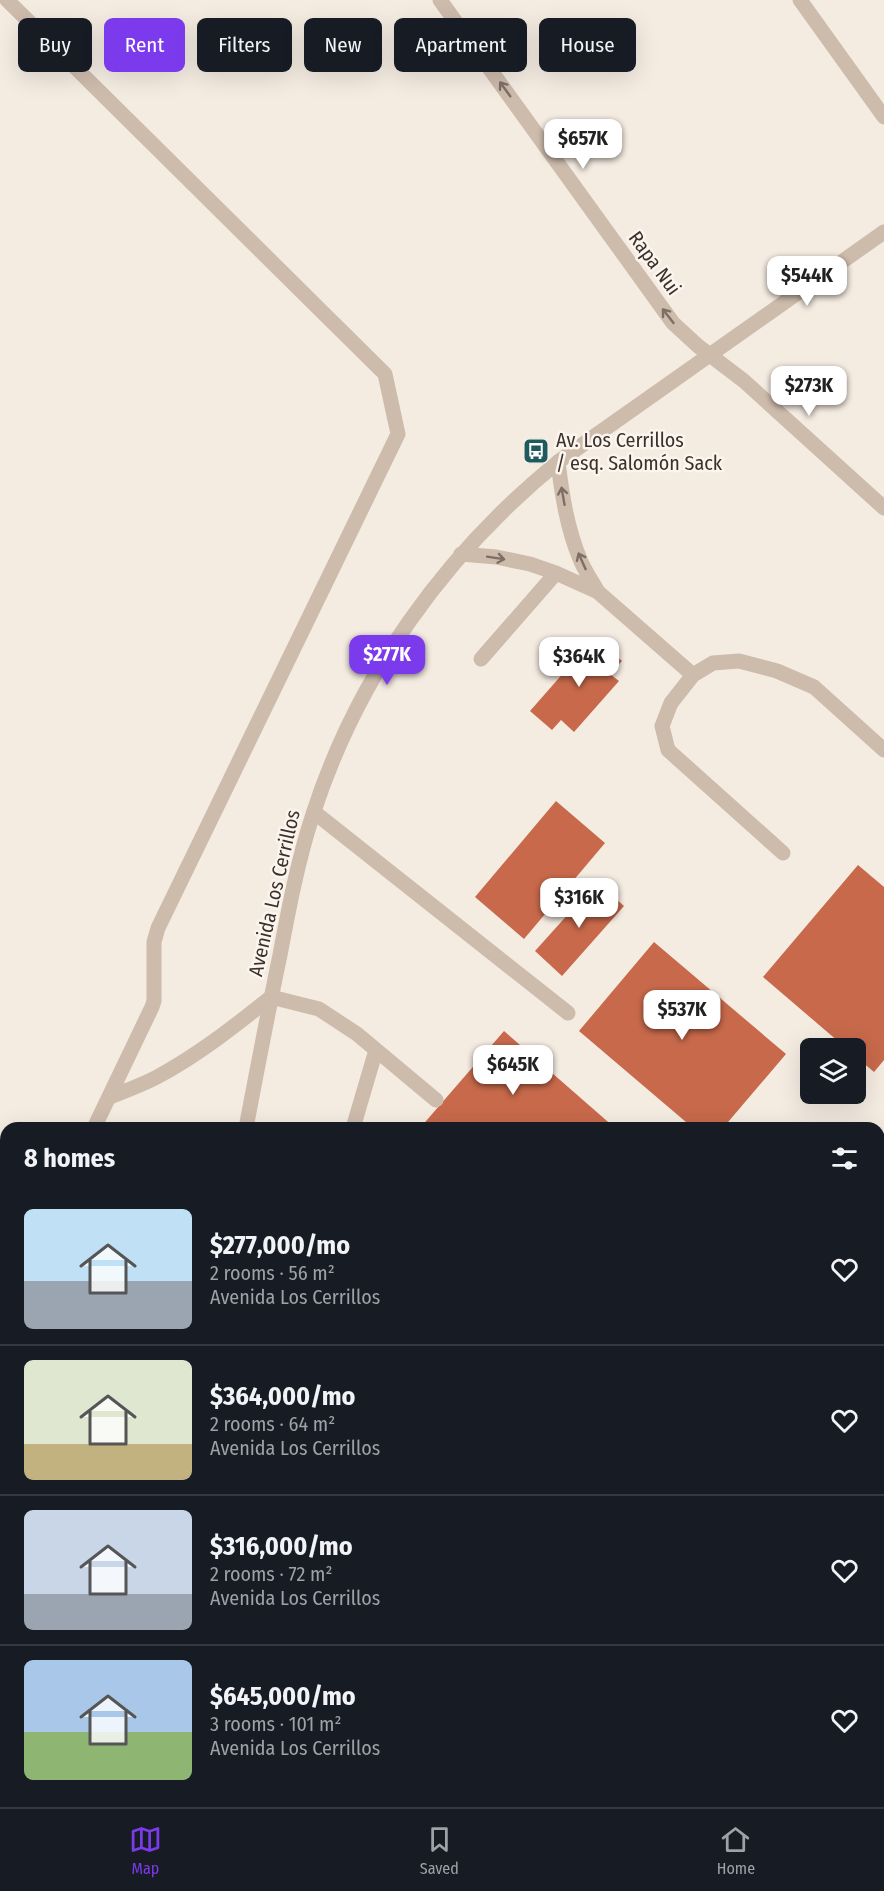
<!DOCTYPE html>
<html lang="en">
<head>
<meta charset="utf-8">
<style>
	:root { --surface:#171b24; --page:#20242c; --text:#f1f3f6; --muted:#9ea1a6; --line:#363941; --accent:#7c3aed }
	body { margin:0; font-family:"Fira Sans Condensed",sans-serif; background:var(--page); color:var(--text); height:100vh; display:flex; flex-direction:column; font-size:22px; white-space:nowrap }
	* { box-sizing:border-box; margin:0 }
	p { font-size:20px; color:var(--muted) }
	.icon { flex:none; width:33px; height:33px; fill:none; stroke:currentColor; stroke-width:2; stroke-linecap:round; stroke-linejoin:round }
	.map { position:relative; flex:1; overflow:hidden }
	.panel { position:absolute; left:0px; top:1122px; width:885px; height:686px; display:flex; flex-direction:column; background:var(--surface); border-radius:18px 18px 0 0; box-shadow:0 6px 24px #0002 }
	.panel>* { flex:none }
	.banner { position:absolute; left:18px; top:18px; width:849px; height:54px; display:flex; gap:12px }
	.buttons { position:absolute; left:800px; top:1038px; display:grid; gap:12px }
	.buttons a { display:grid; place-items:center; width:66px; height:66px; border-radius:9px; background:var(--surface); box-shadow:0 6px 24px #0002; font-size:30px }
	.price { position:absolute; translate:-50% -51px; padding:0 14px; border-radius:12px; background:#fff; color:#222; font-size:20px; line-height:39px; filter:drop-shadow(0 2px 3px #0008) }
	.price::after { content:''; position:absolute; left:50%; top:36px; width:18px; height:14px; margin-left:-9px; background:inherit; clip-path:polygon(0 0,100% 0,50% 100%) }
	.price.selected { background:var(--accent); color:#fff }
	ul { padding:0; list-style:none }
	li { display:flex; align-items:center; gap:18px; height:150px; padding:0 24px }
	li+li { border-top:2px solid var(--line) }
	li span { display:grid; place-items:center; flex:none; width:168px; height:120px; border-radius:9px; color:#555 }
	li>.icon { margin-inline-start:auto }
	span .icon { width:72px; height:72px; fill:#fffc; stroke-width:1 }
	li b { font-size:26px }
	h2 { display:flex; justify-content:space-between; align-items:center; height:72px; padding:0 24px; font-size:26px }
	.chip { padding:0 21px; border-radius:9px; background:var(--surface); box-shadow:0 6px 24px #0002; font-size:21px; line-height:54px }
	.chip.selected { background:var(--accent); color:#fff }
	.dock { display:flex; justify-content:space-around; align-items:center; height:84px; border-top:2px solid var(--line); background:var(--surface); font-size:16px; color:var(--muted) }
	.dock a { display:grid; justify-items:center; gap:3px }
	.dock .selected { color:var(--accent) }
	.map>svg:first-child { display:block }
	.green { fill:#b8c4a0 }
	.building { fill:#c8694b }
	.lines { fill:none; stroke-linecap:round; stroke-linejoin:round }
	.service { stroke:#cdbbac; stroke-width:15 }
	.minor { stroke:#cdbbac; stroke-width:15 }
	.tertiary { stroke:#cdbbac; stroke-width:15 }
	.oneway { stroke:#7d6f65 }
	.labels { text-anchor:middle; stroke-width:5; stroke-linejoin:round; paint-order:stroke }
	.street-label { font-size:20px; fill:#3b302b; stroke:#fbf5ee }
	.poi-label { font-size:20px; fill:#3b302b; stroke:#fbf5ee; text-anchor:start }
</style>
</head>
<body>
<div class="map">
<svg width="884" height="1807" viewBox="0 0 884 1807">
	<rect width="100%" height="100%" fill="#f4ebe1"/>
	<path class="green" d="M0,1286H6V1384L0,1382Z"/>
	<path class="building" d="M595,637L622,661L610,674L619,681L574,732L561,720L552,730L530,711Z
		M556,801L605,843L524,939L475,897Z
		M858,865L884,887V1060L874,1072L855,1056V1048H846L763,977Z
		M597,882L624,906L562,976L535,951Z
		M654,942L786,1054L723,1128H693L579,1031Z
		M504,1031L615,1128H420Z
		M884,1740V1805L879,1800V1746Z
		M276,1802H330L339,1807H273Z
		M517,1802H631L638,1807H513Z"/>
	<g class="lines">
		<path class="service" d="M7,0L385,374L398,434L158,928L154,942V1001L152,1007L94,1128
			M558,462C562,495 567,528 580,559C584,570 592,581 598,592
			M461,554L496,557L530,564L556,573L598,592L693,675L713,663L739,661L777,671L814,687L884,750
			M481,659L556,573
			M693,675L671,703L662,726L668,750L783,853
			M314,812L568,1013
			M110,1097C125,1091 142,1085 157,1077C198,1055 235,1026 271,997L319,1009L357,1034L436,1100
			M353,1128L376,1050
			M0,1242L6,1237
			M879,1546L884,1540
			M879,1705L884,1699
			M425,1802L432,1807
			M654,1802L661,1807
			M222,1807L226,1802
			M473,1807L477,1802
			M786,1807L791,1802"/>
		<path class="minor" d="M440,0L673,323L698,346L744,381L884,508
			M800,0L884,117"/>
		<path class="tertiary" d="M246,1128C257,1070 268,1012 280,955C289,907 298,860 313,814C358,675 445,554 558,462L884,232
			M741,1802L747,1807
			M96,1807L98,1802"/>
	</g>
	<defs><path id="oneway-shaft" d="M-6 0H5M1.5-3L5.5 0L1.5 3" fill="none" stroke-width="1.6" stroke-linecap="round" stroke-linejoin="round" transform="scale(1.5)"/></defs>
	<g class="oneway">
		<use href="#oneway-shaft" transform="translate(505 89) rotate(-126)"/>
		<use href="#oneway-shaft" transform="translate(668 316) rotate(-128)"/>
		<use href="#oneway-shaft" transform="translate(563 496) rotate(-100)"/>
		<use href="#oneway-shaft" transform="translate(496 558) rotate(9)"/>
		<use href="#oneway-shaft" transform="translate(582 561) rotate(-114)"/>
	</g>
	<defs>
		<g id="bus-square" transform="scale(1.35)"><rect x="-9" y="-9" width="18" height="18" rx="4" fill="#1f5a5e" stroke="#fbf5ee"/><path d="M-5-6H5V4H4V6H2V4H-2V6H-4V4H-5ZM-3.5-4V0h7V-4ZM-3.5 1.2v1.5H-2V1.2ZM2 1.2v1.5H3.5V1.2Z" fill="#fff"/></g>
	</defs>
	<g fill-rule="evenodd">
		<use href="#bus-square" x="536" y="451"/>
	</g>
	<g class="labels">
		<g class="street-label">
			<text transform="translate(655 263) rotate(54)" y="7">Rapa Nui</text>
			<text transform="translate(274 893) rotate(-77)" y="7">Avenida Los Cerrillos</text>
		</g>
		<g class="poi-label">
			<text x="556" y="447">Av. Los Cerrillos<tspan x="556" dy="23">/ esq. Salomón Sack</tspan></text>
		</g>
	</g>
</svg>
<div class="buttons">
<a><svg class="icon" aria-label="layers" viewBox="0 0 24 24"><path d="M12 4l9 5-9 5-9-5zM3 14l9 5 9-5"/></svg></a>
</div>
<b class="price" style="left:583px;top:170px">$657K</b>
<b class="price" style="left:807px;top:307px">$544K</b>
<b class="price" style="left:809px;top:417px">$273K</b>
<b class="price selected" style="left:387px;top:686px">$277K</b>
<b class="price" style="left:579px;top:688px">$364K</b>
<b class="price" style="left:579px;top:929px">$316K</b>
<b class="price" style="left:682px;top:1041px">$537K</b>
<b class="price" style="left:513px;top:1096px">$645K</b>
<div class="banner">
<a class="chip">Buy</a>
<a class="chip selected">Rent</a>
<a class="chip">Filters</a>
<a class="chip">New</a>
<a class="chip">Apartment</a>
<a class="chip">House</a>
</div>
<section class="panel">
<h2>8 homes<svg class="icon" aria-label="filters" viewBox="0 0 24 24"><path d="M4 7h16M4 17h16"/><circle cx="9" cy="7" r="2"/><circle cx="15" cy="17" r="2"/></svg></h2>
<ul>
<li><span style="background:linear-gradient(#bfe0f5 60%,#9aa5b1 0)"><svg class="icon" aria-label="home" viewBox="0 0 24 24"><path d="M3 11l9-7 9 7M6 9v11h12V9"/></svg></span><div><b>$277,000/mo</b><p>2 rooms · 56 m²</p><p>Avenida Los Cerrillos</p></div><svg class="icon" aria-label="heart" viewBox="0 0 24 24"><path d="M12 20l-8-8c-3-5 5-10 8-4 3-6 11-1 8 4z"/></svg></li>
<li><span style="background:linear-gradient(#dfe7d0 70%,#c2b280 0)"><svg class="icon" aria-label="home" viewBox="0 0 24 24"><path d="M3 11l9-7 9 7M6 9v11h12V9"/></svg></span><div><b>$364,000/mo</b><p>2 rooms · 64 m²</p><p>Avenida Los Cerrillos</p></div><svg class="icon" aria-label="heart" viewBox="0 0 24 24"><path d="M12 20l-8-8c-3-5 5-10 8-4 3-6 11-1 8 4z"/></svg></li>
<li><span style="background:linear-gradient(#c9d6e8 70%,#9aa5b1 0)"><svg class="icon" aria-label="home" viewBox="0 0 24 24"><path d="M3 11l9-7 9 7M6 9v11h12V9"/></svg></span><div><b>$316,000/mo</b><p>2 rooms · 72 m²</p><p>Avenida Los Cerrillos</p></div><svg class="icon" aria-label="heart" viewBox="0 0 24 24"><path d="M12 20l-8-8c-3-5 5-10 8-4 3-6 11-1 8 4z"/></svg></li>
<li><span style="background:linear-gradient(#a9c7e8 60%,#8fb573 0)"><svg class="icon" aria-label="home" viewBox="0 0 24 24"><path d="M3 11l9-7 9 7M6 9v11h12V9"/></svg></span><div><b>$645,000/mo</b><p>3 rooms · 101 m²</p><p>Avenida Los Cerrillos</p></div><svg class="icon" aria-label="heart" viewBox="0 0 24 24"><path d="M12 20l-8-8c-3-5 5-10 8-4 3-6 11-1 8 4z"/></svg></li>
</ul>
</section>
</div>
<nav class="dock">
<a class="selected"><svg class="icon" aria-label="map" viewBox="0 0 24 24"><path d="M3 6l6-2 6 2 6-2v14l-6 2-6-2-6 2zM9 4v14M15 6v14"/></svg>Map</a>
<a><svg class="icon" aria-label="saved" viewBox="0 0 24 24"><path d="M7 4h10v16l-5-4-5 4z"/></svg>Saved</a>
<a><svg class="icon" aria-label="home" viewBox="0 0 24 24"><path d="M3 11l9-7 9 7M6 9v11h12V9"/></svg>Home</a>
</nav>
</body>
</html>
